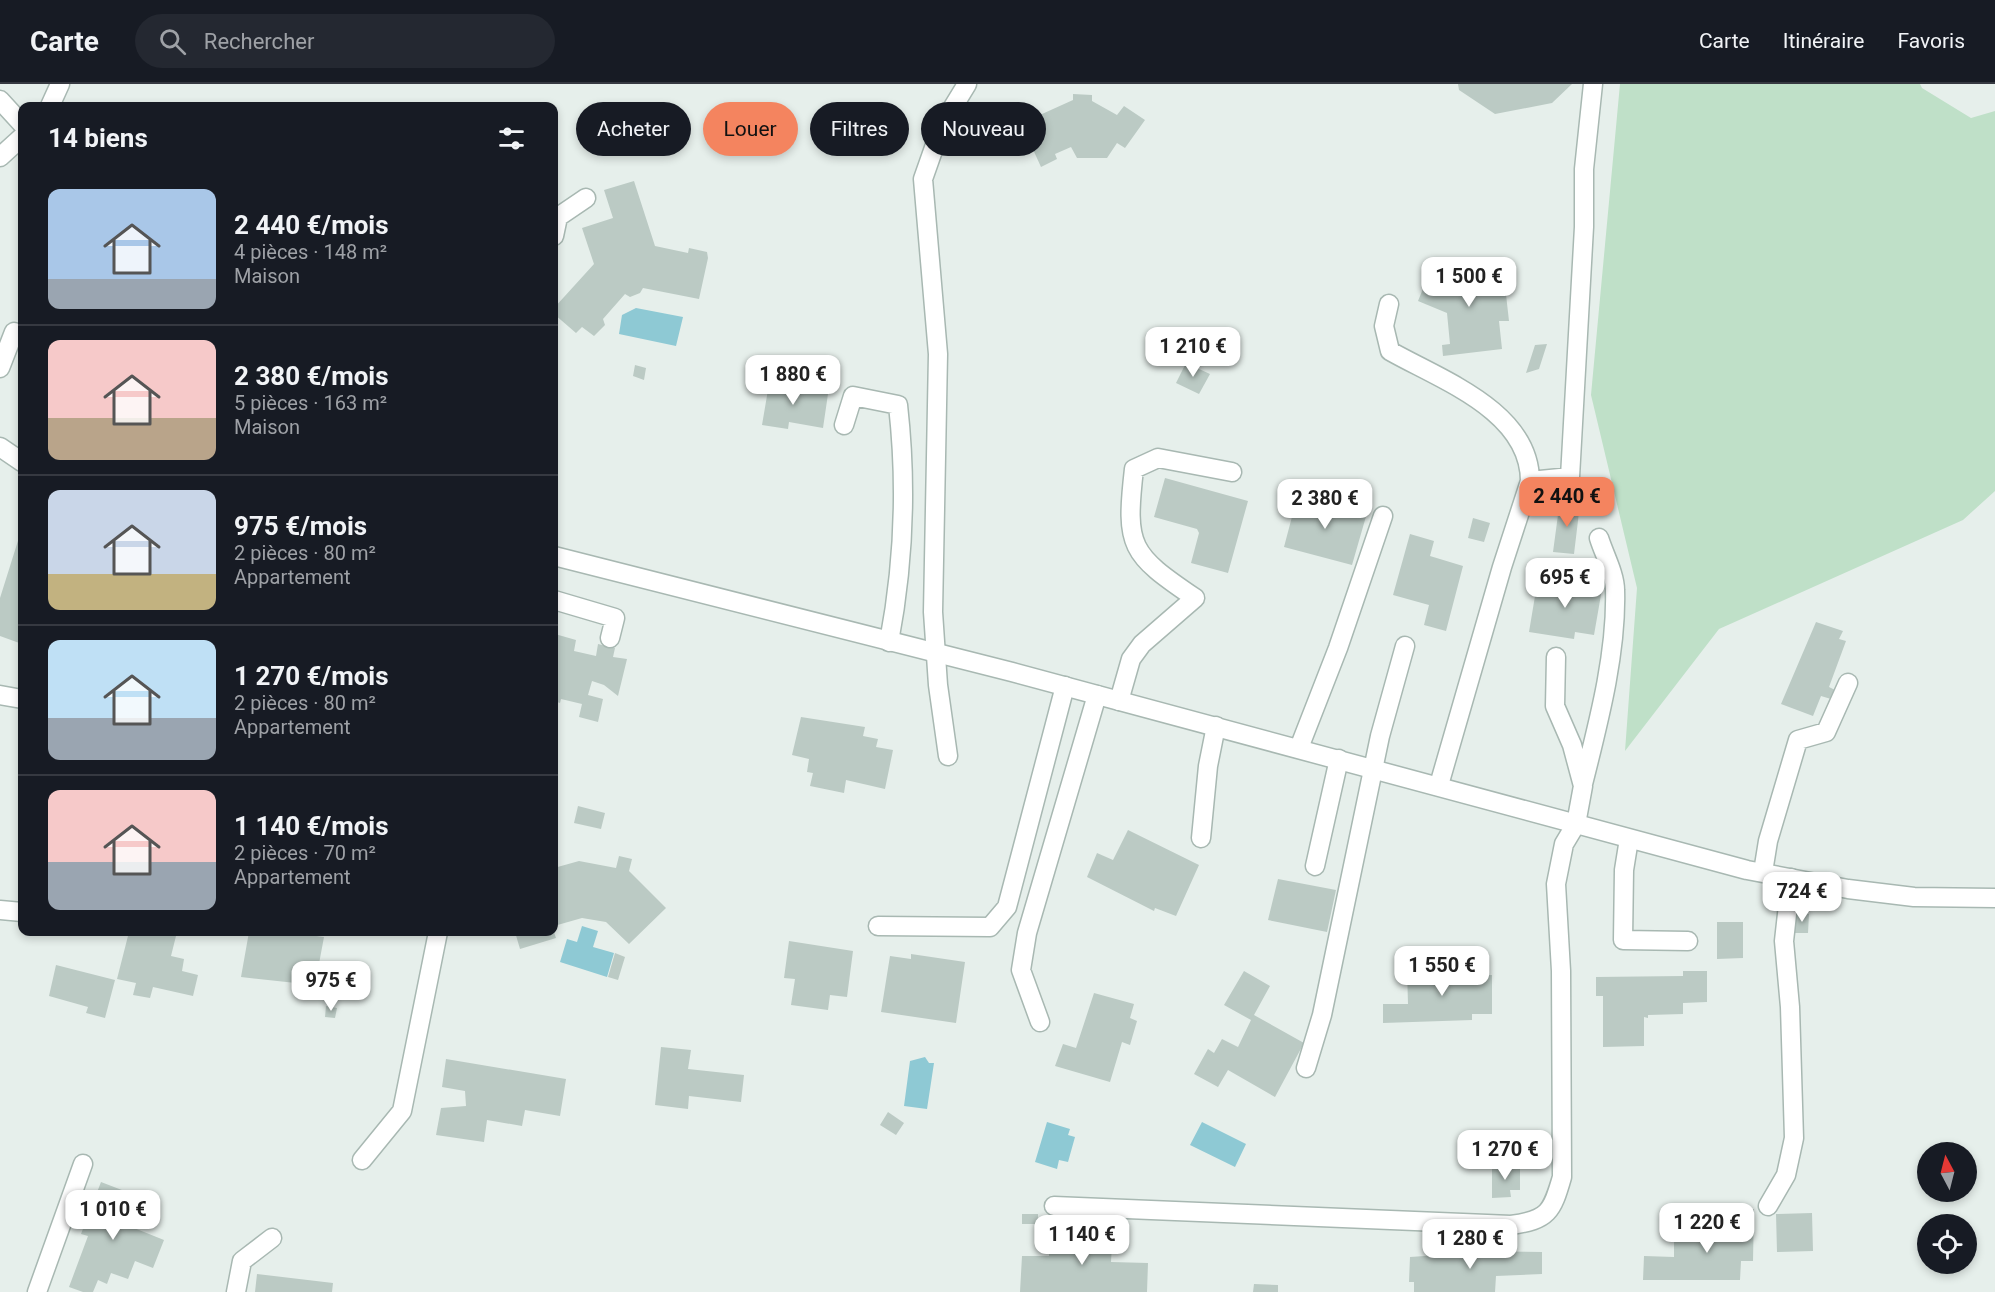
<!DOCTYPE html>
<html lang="fr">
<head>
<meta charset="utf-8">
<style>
	:root { --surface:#171b24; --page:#242831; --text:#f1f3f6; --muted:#9ea1a6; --line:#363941; --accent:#f4845f }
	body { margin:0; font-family:Roboto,sans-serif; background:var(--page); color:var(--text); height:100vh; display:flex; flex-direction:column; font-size:22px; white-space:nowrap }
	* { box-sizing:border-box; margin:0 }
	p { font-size:20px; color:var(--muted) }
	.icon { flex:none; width:33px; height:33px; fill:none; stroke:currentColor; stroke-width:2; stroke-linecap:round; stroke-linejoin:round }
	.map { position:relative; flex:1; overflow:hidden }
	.details { position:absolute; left:18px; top:18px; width:540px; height:834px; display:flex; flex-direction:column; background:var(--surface); border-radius:12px; box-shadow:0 3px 9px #0003 }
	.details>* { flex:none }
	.top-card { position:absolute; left:576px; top:18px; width:570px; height:54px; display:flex; gap:12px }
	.needle { width:39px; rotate:353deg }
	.fabs { position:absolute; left:1917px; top:1058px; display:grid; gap:12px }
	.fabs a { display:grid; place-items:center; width:60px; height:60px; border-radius:50%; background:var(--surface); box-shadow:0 3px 9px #0003; font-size:30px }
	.price { position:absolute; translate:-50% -51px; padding:0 14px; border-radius:12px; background:#fff; color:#222; font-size:20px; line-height:39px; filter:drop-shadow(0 2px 3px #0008) }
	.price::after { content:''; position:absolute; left:50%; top:36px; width:18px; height:14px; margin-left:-9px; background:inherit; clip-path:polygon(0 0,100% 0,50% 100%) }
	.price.on { background:var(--accent); color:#111 }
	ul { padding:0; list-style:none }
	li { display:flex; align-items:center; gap:18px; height:150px; padding:0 30px }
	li+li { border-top:2px solid var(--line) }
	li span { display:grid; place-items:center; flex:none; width:168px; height:120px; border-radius:12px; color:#555 }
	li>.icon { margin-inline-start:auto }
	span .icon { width:72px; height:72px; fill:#fffc; stroke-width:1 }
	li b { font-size:26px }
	h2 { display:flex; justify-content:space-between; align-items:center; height:72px; padding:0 30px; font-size:26px }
	.pill { padding:0 21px; border-radius:27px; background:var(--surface); box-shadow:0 3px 9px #0003; font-size:21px; line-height:54px }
	.pill.on { background:var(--accent); color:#111 }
	header { display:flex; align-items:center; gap:36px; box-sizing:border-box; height:84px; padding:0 30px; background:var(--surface); border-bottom:2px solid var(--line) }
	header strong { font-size:28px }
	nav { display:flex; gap:33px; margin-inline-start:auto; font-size:21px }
	.search { width:420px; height:54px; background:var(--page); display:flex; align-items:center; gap:15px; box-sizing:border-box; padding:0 21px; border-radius:33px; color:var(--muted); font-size:22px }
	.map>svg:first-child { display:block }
	.green { fill:#bfe0c8 }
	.water { fill:#8ec9d4 }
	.building { fill:#bbcac4 }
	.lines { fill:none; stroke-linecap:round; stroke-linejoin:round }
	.service-casing { stroke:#a8b8b2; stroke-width:21 }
	.tertiary-casing { stroke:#a8b8b2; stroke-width:21 }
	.service { stroke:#fff; stroke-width:18 }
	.tertiary { stroke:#fff; stroke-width:18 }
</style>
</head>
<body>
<header>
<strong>Carte</strong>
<div class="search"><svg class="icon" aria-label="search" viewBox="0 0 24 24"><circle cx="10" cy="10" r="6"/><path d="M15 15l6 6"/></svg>Rechercher</div>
<nav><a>Carte</a><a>Itinéraire</a><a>Favoris</a></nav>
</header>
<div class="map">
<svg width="1995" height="1208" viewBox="0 0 1995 1208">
	<rect width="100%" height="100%" fill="#e6efeb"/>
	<path class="green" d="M1620,0H1920L1922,4L1971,34L1995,27V407L1963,436L1719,545L1625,667L1637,504L1591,311Z"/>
	<path class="water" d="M636,224L683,233L676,262L619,250L622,231Z
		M582,842L598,847L593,863L614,869L607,893L560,878L567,855L577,858Z
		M925,973L929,979H934L927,1025L904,1022L910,977Z
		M1047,1038L1070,1045L1068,1051L1075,1053L1068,1078L1059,1076L1057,1085L1035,1078Z
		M1202,1038L1246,1060L1235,1083L1190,1061Z"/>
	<path class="building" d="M1458,0H1572L1552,19L1495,30L1459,6Z
		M1073,10L1092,11V17L1117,31L1124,22L1145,36L1125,64L1117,59L1107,74H1077L1071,63L1055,70L1057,75L1041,83L1031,61L1023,64L1013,43L1073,16Z
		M634,97L655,162L688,169L689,164L707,168L708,174L699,215L643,204L640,209L630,213L625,210L603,235L605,241L594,252L582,243L576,249L554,230V224L594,180L582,144L613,134L604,106Z
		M1433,180L1458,190L1503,184L1509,237H1499L1502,265L1443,272L1442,261L1450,260L1447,229L1418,217Z
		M1547,260L1539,285L1526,289L1535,261Z
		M1186,279L1210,290L1199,310L1176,299Z
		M635,281L646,284L644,296L633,292Z
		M770,294L796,298L795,305L828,310L823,344L789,338L788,345L762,341Z
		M1165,394L1248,417L1228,489L1191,479L1199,449L1197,445L1154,433Z
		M1298,410L1367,429L1352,481L1284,463Z
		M1560,416L1580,420L1574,470L1553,468Z
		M1473,434L1490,439L1484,458L1468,454Z
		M22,444V560L0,552V514Z
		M1410,450L1434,457L1430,472L1463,482L1446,547L1424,541L1429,521L1393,511Z
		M1538,494L1602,505L1594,551L1575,548L1574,555L1529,548Z
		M1816,538L1843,547L1839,555L1846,557L1829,603L1835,606L1831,615L1821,612L1813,632L1781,620Z
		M555,550L576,556L574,567L596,572L598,560L615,564L613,573L627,575L618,612L604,601L592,597L588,611L603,615L598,638L579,633L582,620L561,615L560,619L554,617Z
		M801,633L865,643L863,652L878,655L876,663L893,666L885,705L846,696L844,709L810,702L813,689L807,688L809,675L792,671Z
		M578,722L605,729L601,745L574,739Z
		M1128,746L1199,781L1176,832L1155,824L1154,827L1087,793L1097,769L1113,776Z
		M619,772L632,775L629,787L666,824L629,860L606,838L582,834L554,842V784L579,777L616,784Z
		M1278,795L1336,806L1327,848L1268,836Z
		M1796,826L1809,830L1808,849H1794Z
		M1717,838H1743V874L1717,875Z
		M129,848H177L171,872L184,875L182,887L198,891L193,912L153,903L150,914L133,911L136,899L117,895Z
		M249,848H286L324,853L318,885L307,883L305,900L241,893Z
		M515,848H554L556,854L520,865Z
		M789,857L853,867L847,913L830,911L828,926L791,921L795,895L784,894Z
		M615,869L625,873L618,896L608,893Z
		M911,870L965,878L956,939L881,928L890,872L911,875Z
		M56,881L115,896L105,934L86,929L88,923L49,912Z
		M1439,881H1458V892L1492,891V930H1472V936L1383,939V920H1408L1407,886L1439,885Z
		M1244,887L1270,902L1254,931L1304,959L1275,1013L1228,986L1218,1003L1194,990L1208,965L1214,969L1222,955L1238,963L1251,936L1224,921Z
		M1683,887H1707V918L1683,919V930L1648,931V934L1644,933V962L1603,963V912H1596V893L1683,892Z
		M1094,909L1134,920L1130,934L1137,937L1130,961L1122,958L1110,998L1055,982L1063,960L1076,964Z
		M326,922L337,924L335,934L325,933Z
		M661,963L691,966L688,985L744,991L741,1018L689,1012L688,1025L655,1021Z
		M446,975L566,995L560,1032L525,1026L522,1042L487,1036L484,1058L436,1051L441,1024L466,1022L465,1007L442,1003Z
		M888,1028L904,1039L896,1051L880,1041Z
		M1492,1083H1520V1106H1510L1511,1113L1492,1114Z
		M101,1098L140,1113L129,1142L164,1156L153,1184L135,1177L128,1195L111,1189L107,1200L98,1196L93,1208H83L69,1203L88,1152L81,1150Z
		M1727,1124L1735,1125V1136L1727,1135Z
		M1737,1125H1754L1753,1177H1741L1740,1196H1643L1644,1172L1674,1173V1153H1708V1143H1736Z
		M1812,1129L1813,1167L1777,1168L1776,1130Z
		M1022,1130H1038V1140H1022Z
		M1062,1141L1113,1143L1111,1178L1148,1179L1147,1208H1020L1022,1172H1049V1160H1061Z
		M1439,1167L1542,1168V1190L1496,1192L1495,1208H1414V1198H1409L1410,1173L1439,1171Z
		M257,1190L333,1199L332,1208H255Z
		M1254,1200L1278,1201V1208H1253Z"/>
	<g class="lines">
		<g class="service-casing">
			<path id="service" d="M0,16L22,40
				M50,22L60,0
				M942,41L1001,34
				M0,73L22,53
				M554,152L558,133L586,114
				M1389,220L1384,242L1390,267C1441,296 1530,327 1530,397L1502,483L1439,701
				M844,341L853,312L898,321C907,401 904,479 889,558
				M0,363L22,378
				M1530,397L1570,393L1584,143V85L1593,0
				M554,516L615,534L610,554
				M0,611L22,615
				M1119,617L1131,575L1142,560L1195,514C1130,470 1125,463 1134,385L1158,374L1232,388
				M1299,664L1338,564L1383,432
				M948,672L938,601L933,528L938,270L923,95L942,41L967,0
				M1583,700C1598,640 1617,569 1615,506C1615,490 1604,470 1599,454
				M1201,754L1208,682L1216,642
				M1629,755L1624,786L1623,856L1688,857
				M1315,782L1339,675
				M1763,788L1768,757L1798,656L1826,648L1848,599
				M0,826L22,828
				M878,842L990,843L1007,823L1065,602
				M1040,938L1021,886L1027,849L1097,611
				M1306,984L1322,931L1380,652L1405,562
				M362,1076L402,1027L438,848
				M1054,1122L1511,1141C1548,1136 1552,1128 1562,1093L1561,887L1556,800L1564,760L1576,740L1583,702L1572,661L1555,622L1556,573
				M1768,1122L1786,1091L1794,1054L1790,923L1784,857L1791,794
				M37,1208L83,1080
				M236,1208L242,1177L272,1154"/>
		</g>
		<g class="tertiary-casing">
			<path id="tertiary" d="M0,284L14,248
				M554,472L1012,588L1747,786L1848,805L1914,813L1995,814"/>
		</g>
		<use href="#service" class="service"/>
		<use href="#tertiary" class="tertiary"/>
	</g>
</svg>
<div class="fabs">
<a><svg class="needle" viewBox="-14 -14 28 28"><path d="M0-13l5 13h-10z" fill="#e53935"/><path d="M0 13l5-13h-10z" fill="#9ea1a6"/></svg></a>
<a><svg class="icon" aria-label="locate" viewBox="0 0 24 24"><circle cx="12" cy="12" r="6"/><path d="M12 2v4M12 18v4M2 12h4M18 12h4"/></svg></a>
</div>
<b class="price" style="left:1469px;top:224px">1 500 €</b>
<b class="price" style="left:1193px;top:294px">1 210 €</b>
<b class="price" style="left:793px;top:322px">1 880 €</b>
<b class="price on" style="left:1567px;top:444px">2 440 €</b>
<b class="price" style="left:1325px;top:446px">2 380 €</b>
<b class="price" style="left:1565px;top:525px">695 €</b>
<b class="price" style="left:1802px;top:839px">724 €</b>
<b class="price" style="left:1442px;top:913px">1 550 €</b>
<b class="price" style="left:331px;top:928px">975 €</b>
<b class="price" style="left:1505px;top:1097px">1 270 €</b>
<b class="price" style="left:113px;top:1157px">1 010 €</b>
<b class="price" style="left:1707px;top:1170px">1 220 €</b>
<b class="price" style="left:1082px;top:1182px">1 140 €</b>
<b class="price" style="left:1470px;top:1186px">1 280 €</b>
<div class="top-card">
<a class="pill">Acheter</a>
<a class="pill on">Louer</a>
<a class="pill">Filtres</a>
<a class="pill">Nouveau</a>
</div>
<section class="details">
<h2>14 biens<svg class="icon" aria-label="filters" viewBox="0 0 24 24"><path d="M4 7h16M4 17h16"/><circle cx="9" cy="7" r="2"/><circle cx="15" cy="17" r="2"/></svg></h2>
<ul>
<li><span style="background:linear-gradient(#a9c7e8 75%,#9aa5b1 0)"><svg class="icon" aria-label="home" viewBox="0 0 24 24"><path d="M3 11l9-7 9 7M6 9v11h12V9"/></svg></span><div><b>2 440 €/mois</b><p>4 pièces · 148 m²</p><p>Maison</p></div></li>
<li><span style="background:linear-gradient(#f6c9c9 65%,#b9a48a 0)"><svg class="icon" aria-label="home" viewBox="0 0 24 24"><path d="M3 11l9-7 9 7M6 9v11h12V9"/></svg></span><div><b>2 380 €/mois</b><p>5 pièces · 163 m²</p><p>Maison</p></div></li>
<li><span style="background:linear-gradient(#c9d6e8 70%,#c2b280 0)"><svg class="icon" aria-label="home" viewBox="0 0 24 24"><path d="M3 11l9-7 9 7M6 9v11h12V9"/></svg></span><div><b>975 €/mois</b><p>2 pièces · 80 m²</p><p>Appartement</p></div></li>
<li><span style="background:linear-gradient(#bfe0f5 65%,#9aa5b1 0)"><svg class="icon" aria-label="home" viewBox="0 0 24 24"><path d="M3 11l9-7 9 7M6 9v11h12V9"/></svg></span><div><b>1 270 €/mois</b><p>2 pièces · 80 m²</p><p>Appartement</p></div></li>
<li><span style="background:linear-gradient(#f6c9c9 60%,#9aa5b1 0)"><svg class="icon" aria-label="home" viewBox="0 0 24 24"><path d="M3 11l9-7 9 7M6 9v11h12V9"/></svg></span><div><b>1 140 €/mois</b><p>2 pièces · 70 m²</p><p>Appartement</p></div></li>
</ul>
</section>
</div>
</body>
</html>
